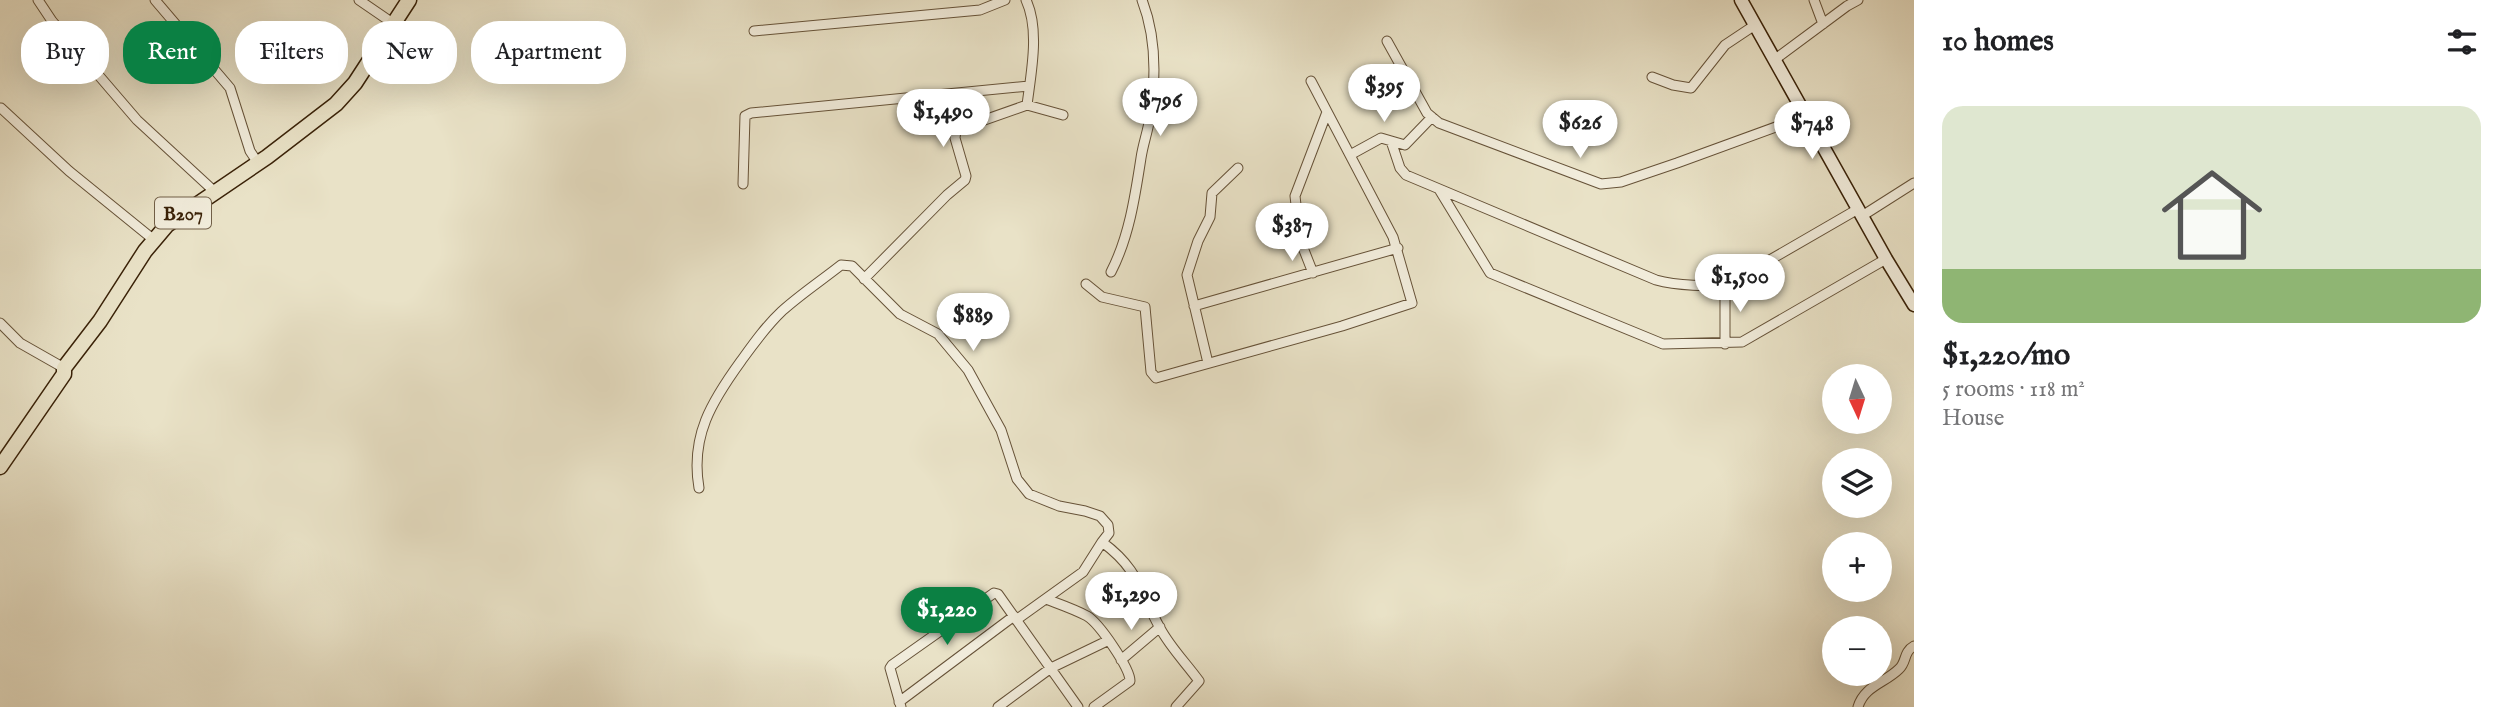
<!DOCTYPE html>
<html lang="en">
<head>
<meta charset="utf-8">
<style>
	:root { --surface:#fff; --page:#f2f2f2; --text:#202124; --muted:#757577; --line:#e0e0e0; --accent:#0b8043 }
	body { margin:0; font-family:"IM FELL English",serif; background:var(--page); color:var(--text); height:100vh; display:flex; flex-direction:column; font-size:26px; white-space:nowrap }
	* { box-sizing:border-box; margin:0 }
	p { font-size:23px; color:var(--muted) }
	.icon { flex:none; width:38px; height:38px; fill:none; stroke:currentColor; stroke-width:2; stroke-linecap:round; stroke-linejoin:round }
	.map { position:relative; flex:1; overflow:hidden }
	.side { display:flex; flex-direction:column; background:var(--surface); width:595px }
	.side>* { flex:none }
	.hud { position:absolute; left:21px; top:21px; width:665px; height:63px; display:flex; gap:14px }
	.needle { width:46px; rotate:176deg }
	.controls { position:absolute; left:1822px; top:364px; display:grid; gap:14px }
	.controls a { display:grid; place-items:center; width:70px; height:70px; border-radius:50%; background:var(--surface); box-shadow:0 7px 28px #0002; font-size:35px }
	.price { position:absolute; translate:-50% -60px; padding:0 16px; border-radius:24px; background:#fff; color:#222; font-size:23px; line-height:46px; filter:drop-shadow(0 2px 4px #0008) }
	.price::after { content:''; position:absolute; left:50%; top:42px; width:21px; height:16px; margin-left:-10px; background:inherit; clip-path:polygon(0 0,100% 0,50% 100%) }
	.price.active { background:var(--accent); color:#fff }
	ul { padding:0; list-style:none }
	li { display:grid; align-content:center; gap:14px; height:371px; padding:0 28px }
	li+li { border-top:2px solid var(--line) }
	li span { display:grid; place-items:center; height:217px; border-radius:21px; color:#555 }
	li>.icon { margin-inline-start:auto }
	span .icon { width:126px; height:126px; fill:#fffc; stroke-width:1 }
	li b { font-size:30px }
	h2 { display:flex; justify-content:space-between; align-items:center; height:84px; padding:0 28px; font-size:30px }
	.tag { padding:0 24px; border-radius:28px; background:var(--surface); box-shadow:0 7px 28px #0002; font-size:24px; line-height:63px }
	.tag.active { background:var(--accent); color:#fff }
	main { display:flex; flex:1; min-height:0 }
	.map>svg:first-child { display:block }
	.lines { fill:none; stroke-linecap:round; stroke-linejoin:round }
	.minor-casing { stroke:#665238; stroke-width:11 }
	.secondary-casing { stroke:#3a2208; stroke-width:15 }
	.primary-casing { stroke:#3a2208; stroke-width:17 }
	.minor { stroke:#f1ecdb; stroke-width:9 }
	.secondary { stroke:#f1ecdb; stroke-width:12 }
	.primary { stroke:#e9e2c7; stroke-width:14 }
	.labels { text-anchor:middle; stroke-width:5; stroke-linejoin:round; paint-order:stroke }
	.shield { fill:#f1ecdb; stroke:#715f47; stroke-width:2 }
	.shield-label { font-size:19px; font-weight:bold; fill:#3a2208 }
</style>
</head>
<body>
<main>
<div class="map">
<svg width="1914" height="707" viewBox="0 0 1914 707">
	<rect width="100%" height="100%" fill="#e9e2c7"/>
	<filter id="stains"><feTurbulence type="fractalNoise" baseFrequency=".00286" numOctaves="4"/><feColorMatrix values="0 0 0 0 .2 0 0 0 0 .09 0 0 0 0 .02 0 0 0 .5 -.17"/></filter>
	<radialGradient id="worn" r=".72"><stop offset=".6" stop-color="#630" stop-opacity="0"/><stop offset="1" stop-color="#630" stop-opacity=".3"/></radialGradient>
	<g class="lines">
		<g class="minor-casing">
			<path id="minor" d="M38,0L52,21L137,120L215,192
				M155,0L230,88L250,151L258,163
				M359,0L394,24
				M1026,0C1040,30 1031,73 1027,105
				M1814,0L1823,24
				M754,31L980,10L1005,0
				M1387,41L1427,113L1439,123L1601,184L1621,182L1677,163L1806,116
				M1774,60L1847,6L1858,0
				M1652,77L1673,85L1691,88L1725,45L1755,25
				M1,108L69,171L154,240
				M1391,141L1400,168L1406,175L1656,280C1674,285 1712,288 1730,283L1858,209
				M1350,155L1381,138L1405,145L1432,117
				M743,184L745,116L751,113L1029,86
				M1440,191L1490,273L1663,344L1742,342L1886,259
				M1862,216L1914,183
				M1111,272C1129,237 1135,197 1141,158C1143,144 1148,131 1150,117C1156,79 1156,36 1142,0
				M1313,273L1300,240L1295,196L1327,112
				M864,279L947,195L965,180L966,176L955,138L956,130L1027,105L1063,115
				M1086,284L1102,297L1145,307L1151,372L1156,378L1342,326L1412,303L1393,237L1311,81
				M1725,285V344
				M1194,306L1398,248
				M0,323L20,343L64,368
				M1208,363L1187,275L1198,241L1210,217L1212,193L1238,168
				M699,488C690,436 712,401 741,361C754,343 766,326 782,311C801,294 822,280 841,265L852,266L900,314L938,334L968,370L1001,430L1017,479L1029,494L1059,506L1085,511L1100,516L1108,525L1109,533L1102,542C1140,570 1139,591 1160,628C1170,647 1186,663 1199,681L1176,707
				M1046,599C1059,604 1074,609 1087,616C1099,623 1130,668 1130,681L1094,707
				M1016,620L1083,572L1102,542
				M1121,660L1160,627
				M899,702L1014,616
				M901,707L890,668L892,665L994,593L998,594L1078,707
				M998,707L1051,668L1107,641
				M1858,707C1864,686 1885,683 1899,669C1907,662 1903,652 1914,646"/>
		</g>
		<g class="secondary-casing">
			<path id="secondary" d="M1741,0L1886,259L1914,305"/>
		</g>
		<g class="primary-casing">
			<path id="primary" d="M0,467L64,374V368L100,321L145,251L167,225L267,157L336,104L355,83L409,0"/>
		</g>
		<use href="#minor" class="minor"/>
		<use href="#secondary" class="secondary"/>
		<use href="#primary" class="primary"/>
	</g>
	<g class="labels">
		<rect class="shield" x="155" y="197.5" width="56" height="31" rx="5"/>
		<g class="shield-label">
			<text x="183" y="220">B207</text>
		</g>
	</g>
	<rect width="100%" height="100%" filter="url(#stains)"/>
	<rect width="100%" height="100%" fill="url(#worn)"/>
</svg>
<div class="controls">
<a><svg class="needle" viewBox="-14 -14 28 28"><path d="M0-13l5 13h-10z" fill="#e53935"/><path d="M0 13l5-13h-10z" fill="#757577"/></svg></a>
<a><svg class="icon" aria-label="layers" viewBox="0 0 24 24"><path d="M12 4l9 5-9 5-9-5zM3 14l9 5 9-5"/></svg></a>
<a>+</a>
<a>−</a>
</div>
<b class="price" style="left:1384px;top:124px">$395</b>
<b class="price" style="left:1160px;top:138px">$796</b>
<b class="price" style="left:943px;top:149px">$1,490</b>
<b class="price" style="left:1580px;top:160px">$626</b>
<b class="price" style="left:1812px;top:161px">$748</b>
<b class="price" style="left:1292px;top:263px">$387</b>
<b class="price" style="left:1740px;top:314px">$1,500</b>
<b class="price" style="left:973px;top:353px">$889</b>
<b class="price" style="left:1131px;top:632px">$1,290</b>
<b class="price active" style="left:947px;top:647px">$1,220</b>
<div class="hud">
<a class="tag">Buy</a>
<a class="tag active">Rent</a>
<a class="tag">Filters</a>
<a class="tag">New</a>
<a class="tag">Apartment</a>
</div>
</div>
<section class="side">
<h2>10 homes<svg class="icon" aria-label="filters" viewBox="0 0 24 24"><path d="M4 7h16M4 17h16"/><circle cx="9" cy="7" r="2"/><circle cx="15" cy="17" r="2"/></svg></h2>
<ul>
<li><span style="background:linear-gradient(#dfe7d0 75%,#8fb573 0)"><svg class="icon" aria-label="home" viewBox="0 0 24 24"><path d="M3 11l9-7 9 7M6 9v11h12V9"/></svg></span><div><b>$1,220/mo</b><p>5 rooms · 118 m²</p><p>House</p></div></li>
</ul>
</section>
</main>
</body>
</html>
